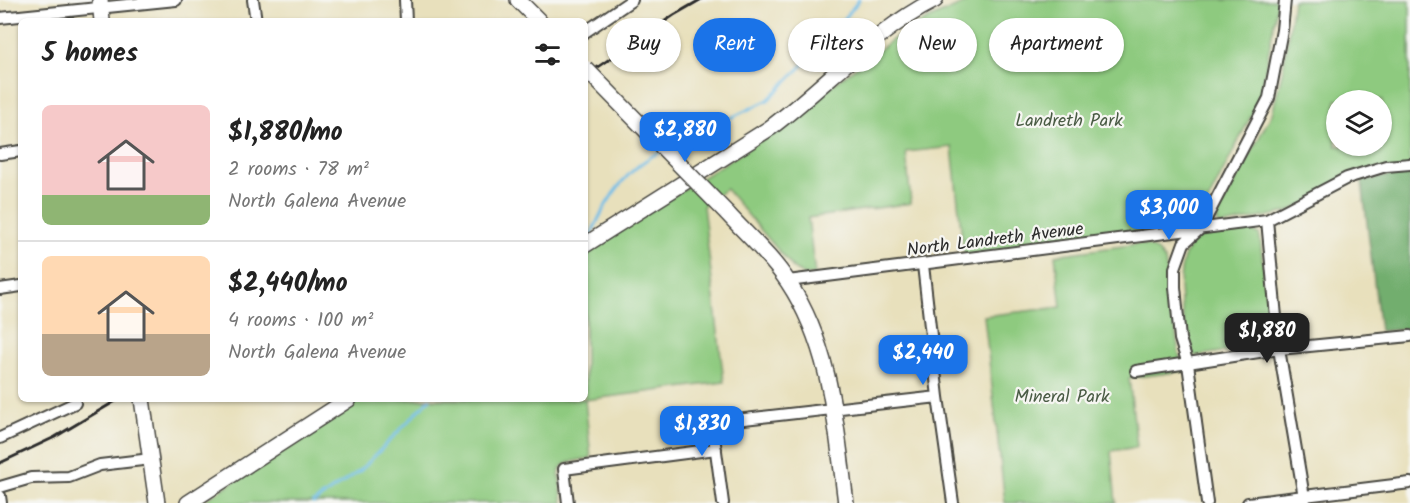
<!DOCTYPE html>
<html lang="en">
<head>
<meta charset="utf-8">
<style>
	:root { --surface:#fff; --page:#f2f2f2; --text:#222; --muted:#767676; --line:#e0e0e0; --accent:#1a73e8 }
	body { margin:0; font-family:Kalam,sans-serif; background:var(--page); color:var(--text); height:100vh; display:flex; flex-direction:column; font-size:22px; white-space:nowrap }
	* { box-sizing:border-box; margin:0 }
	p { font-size:20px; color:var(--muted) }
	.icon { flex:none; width:33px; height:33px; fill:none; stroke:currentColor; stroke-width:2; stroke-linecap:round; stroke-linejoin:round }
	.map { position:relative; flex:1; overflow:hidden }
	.panel { position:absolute; left:18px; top:18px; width:570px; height:384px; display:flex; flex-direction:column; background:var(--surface); border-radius:9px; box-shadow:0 2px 4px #0004 }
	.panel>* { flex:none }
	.guide { position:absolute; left:606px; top:18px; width:570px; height:54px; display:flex; gap:12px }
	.fabs { position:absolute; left:1326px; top:90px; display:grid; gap:12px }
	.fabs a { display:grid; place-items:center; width:66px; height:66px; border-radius:50%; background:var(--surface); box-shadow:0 2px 4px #0004; font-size:30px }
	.price { position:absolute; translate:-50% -51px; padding:0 14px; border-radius:12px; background:var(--accent); color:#fff; font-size:20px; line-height:39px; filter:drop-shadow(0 2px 3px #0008) }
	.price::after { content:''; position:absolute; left:50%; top:36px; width:18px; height:14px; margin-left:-9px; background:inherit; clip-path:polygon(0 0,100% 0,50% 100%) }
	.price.on { background:#222; color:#fff }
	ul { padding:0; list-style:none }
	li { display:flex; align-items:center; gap:18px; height:150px; padding:0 24px }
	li+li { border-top:2px solid var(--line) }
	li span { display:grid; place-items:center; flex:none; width:168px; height:120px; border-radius:9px; color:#555 }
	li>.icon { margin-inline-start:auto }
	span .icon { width:72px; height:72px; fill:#fffc; stroke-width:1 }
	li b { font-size:26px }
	h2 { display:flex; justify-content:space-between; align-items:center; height:72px; padding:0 24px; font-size:26px }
	.tag { padding:0 21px; border-radius:27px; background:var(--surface); box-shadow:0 2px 4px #0004; font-size:21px; line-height:54px }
	.tag.on { background:var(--accent); color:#fff }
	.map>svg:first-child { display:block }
	.green { fill:#8eca7f; stroke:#5c7a55; stroke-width:1.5; fill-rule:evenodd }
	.forest { fill:#72ae6e; stroke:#4e6c4c; stroke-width:1.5 }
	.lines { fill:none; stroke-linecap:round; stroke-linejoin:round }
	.stream { stroke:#6ebde8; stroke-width:3 }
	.street-casing { stroke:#474641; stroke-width:14 }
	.secondary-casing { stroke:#474641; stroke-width:18 }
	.street { stroke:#fff; stroke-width:10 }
	.secondary { stroke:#fff; stroke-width:15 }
	.rail { stroke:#2b2b2b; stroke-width:3 }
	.secondary-bridge-casing { stroke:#474641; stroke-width:18; stroke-linecap:butt }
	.secondary-bridge { stroke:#fff; stroke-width:15 }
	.labels { text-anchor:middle; stroke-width:4.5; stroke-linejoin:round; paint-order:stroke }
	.park-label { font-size:18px; fill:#495b44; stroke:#f6f6f2 }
	.street-label { font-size:18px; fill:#2b2b2b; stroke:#f6f6f2 }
</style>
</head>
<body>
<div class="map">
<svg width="1410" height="503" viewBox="0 0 1410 503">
	<rect width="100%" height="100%" fill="#f6f6f2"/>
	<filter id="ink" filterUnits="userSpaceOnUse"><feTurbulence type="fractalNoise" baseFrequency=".0167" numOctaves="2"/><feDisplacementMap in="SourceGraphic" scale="12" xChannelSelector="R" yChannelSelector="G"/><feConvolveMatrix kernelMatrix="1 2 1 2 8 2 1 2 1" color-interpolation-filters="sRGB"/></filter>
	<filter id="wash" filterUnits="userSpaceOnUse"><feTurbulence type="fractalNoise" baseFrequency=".008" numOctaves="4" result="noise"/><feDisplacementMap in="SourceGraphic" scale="24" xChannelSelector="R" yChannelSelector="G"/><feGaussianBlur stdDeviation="1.35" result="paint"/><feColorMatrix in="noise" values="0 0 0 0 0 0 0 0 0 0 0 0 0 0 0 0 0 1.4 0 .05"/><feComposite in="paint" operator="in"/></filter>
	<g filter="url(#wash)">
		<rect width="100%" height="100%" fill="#e8e0bc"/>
		<path class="green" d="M971,0H1278L1261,96L1197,223L964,257L952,147L906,152L911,203L808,218L815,275H804L795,270L726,189L703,206L724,382L585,400L591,458C552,464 558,466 563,503H201L358,399H585V252L746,150L907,29Z
			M1293,0H1410V167L1345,183L1288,212L1219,226L1216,216L1272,114L1284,65ZM1336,100H1382V146H1336Z
			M1252,231L1259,234L1260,238L1272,344L1195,356L1190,351C1183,322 1167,252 1202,236Z
			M1138,244C1151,245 1159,250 1165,261L1179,354L1184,371L1129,378L1137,447L1111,451L1116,503H1005L984,316L1061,307L1055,255Z"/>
		<path class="forest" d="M1410,172V329L1380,331L1362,181Z"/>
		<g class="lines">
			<path class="stream" d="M668,148L768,100L828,40L859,0
				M591,235C605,202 627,167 660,152
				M313,503L361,470L430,399"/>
		</g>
	</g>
	<g filter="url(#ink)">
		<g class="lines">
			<g class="street-casing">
				<path id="street" d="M253,0L256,21
					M405,0L406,21
					M0,18L176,0
					M585,32L632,0
					M0,154L21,151
					M1267,220L1279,349L1305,503
					M923,265L938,397L953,503
					M788,281L1267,220L1347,178L1386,166L1410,164
					M0,289L21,286
					M1136,371L1279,349L1410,336
					M0,438L75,403
					M0,487L31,478L69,477L100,465L151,459
					M0,496L1,503
					M568,503L564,469L716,449
					M723,503L713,429L718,422L938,397
					M1207,503L1188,364L1180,339L1175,287V268L1184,243L1201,228L1269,98L1282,30L1285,0
					M1248,503L1410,483"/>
			</g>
			<g class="secondary-casing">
				<path id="secondary" d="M100,0L102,21
					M518,0L539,21
					M727,213C747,235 772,257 788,282C832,348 836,427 846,503
					M585,245L770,128C825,87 873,31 935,0
					M142,399L157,503
					M188,503L349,399"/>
			</g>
			<use href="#street" class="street"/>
			<use href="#secondary" class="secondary"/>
			<path class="rail" d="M585,76L674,15L700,0
				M0,463L55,437L119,399"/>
			<g class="secondary-bridge-casing">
				<path id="secondary-bridge" d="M585,68L727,213"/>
			</g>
			<use href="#secondary-bridge" class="secondary-bridge"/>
		</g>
	</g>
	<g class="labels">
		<g class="park-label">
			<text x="1069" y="126">Landreth Park</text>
			<text x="1062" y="402">Mineral Park</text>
		</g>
		<g class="street-label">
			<text transform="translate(995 239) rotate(-7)" y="6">North Landreth Avenue</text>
		</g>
	</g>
</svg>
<div class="fabs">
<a><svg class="icon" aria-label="layers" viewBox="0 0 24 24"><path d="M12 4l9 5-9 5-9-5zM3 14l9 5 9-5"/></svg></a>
</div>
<b class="price" style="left:685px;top:163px">$2,880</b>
<b class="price" style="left:1169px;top:241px">$3,000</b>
<b class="price on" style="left:1267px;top:364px">$1,880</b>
<b class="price" style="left:923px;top:386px">$2,440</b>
<b class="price" style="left:702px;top:457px">$1,830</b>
<div class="guide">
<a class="tag">Buy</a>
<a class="tag on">Rent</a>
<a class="tag">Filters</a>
<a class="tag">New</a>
<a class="tag">Apartment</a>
</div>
<section class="panel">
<h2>5 homes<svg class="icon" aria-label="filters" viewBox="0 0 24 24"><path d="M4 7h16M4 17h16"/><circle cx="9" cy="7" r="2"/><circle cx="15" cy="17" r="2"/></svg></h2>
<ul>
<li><span style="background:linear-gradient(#f6c9c9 75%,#8fb573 0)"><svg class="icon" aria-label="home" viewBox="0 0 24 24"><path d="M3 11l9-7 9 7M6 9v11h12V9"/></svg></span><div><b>$1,880/mo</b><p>2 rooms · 78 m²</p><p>North Galena Avenue</p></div></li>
<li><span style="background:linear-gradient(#ffd9b3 65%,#b9a48a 0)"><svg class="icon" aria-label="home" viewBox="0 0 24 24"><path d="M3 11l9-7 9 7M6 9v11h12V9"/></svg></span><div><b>$2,440/mo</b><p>4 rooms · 100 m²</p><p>North Galena Avenue</p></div></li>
</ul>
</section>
</div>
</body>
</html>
